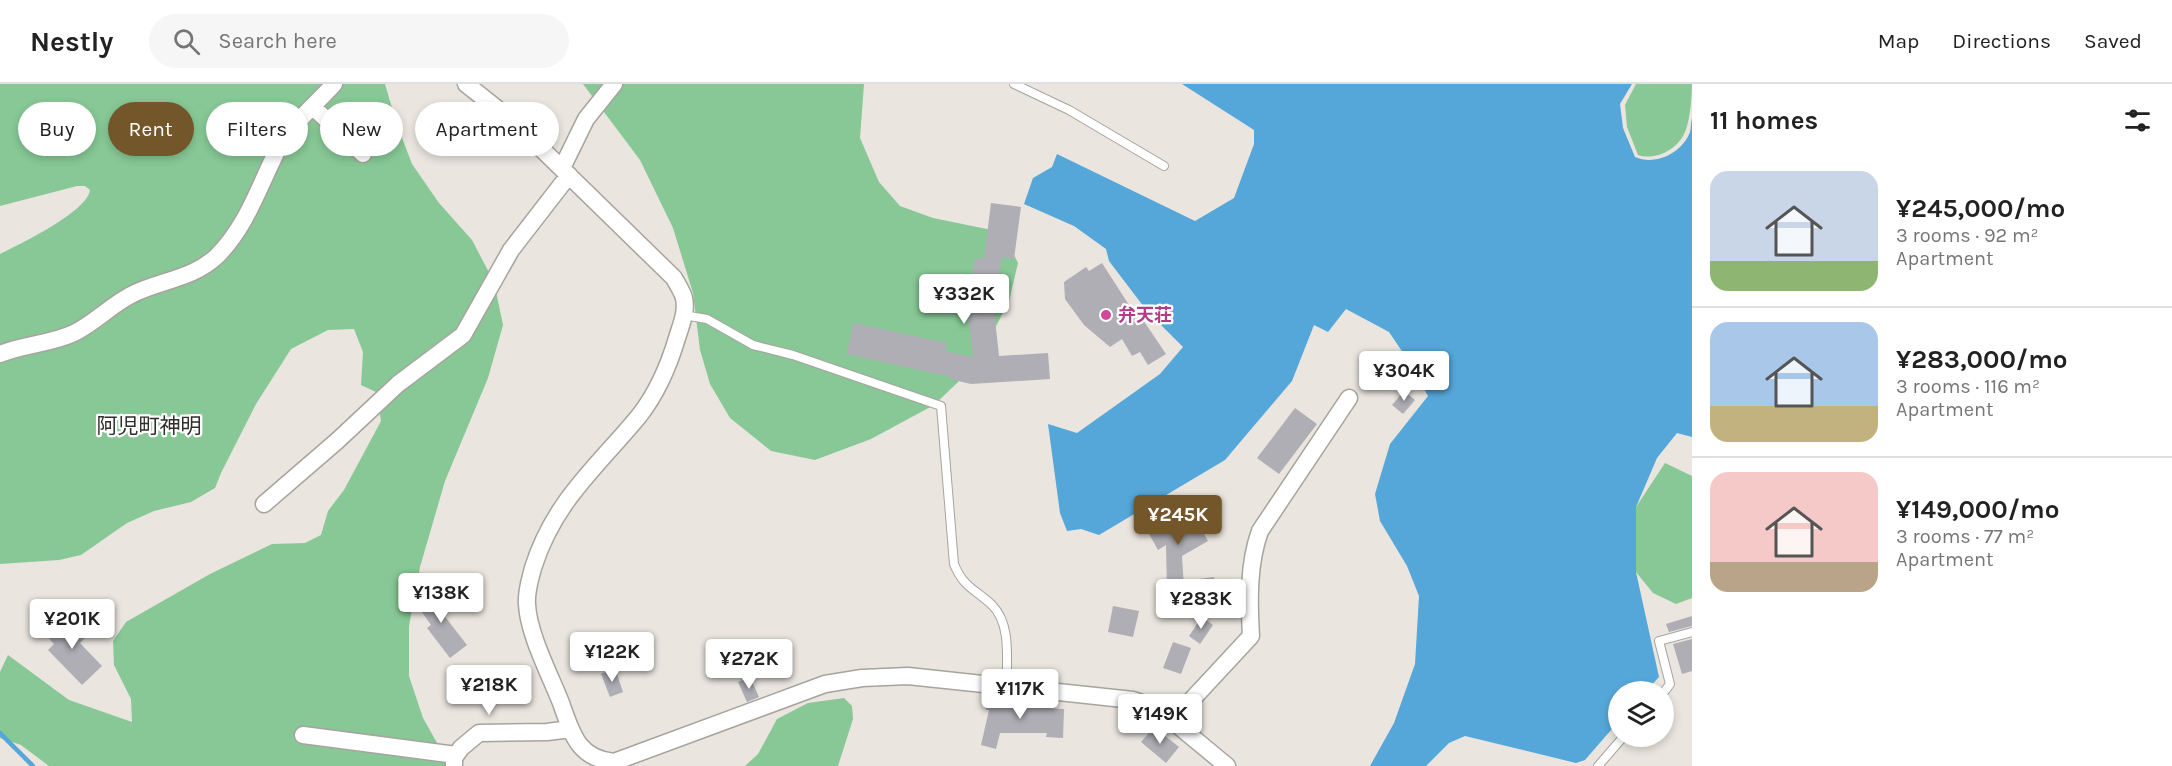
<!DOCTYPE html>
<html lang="en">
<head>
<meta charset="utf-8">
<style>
	:root { --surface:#fff; --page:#f6f6f6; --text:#222; --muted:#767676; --line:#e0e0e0; --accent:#73562a }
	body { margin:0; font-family:Karla,"Noto Sans JP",sans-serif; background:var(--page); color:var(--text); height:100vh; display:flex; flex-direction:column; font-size:22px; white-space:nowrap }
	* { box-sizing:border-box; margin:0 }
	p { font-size:20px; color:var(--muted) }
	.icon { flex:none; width:33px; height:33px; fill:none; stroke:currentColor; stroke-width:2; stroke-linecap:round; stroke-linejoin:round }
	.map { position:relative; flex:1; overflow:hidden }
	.drawer { display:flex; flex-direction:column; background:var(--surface); width:480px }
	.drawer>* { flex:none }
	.top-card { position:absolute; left:18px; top:18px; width:570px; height:54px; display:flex; gap:12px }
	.tools { position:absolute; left:1608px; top:597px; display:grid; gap:12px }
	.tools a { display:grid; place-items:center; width:66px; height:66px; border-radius:50%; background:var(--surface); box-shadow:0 3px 9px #0003; font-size:30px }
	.price { position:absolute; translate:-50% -51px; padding:0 14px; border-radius:6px; background:#fff; color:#222; font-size:20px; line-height:39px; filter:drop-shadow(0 2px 3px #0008) }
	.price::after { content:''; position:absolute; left:50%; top:36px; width:18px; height:14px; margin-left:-9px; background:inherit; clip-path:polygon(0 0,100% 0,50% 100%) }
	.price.on { background:var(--accent); color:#fff }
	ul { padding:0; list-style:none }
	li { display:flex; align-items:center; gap:18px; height:150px; padding:0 18px }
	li+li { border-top:2px solid var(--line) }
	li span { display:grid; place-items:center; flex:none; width:168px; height:120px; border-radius:18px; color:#555 }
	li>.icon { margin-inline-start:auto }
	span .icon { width:72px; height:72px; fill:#fffc; stroke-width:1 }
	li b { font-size:26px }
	h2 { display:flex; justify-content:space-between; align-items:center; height:72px; padding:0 18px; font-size:26px }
	.chip { padding:0 21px; border-radius:27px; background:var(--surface); box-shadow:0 3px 9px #0003; font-size:21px; line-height:54px }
	.chip.on { background:var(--accent); color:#fff }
	header { display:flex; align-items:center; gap:36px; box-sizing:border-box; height:84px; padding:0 30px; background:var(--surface); border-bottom:2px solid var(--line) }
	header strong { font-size:28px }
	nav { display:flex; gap:33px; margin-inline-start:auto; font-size:21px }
	.search { width:420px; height:54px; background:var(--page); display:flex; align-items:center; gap:15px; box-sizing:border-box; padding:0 21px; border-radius:33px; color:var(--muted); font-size:22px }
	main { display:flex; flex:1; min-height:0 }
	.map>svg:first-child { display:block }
	.green { fill:#87c896 }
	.water { fill:#56a7d9 }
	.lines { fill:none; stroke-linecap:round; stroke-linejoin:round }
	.stream { stroke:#56a7d9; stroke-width:4.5 }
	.building { fill:#afaeb5 }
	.lane-casing { stroke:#a7a39d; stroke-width:10 }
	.street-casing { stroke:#a7a39d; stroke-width:19 }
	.lane { stroke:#fff; stroke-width:8 }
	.street { stroke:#fff; stroke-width:16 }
	.hotel-dot { fill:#d1479c; stroke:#fff; stroke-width:2 }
	.labels { text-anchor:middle; stroke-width:4.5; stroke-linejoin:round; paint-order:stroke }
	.hotel-label { font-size:18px; font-weight:bold; fill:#b23c85; stroke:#fff; text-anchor:start }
	.quarter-label { font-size:21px; fill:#302e2c; stroke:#fff }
</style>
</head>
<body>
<header>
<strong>Nestly</strong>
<div class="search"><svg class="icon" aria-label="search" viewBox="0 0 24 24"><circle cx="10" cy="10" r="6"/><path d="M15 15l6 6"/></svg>Search here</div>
<nav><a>Map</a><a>Directions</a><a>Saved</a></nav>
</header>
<main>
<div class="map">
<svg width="1692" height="682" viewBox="0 0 1692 682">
	<rect width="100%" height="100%" fill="#eae5df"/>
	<path class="green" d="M0,0H385L397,41L412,80L439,119L472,156L494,198L503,241L488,294L445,397L420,483L409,542V592L423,634L445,673L455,682H49L21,661L0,654V588L8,571L69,616L132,638L131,615L114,581L113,557L126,538L210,490L272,460L305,459L321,451L328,427L344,406L381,337L376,308L361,301L363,268L354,245L328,246L291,265L256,320L221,389L215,404L191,418L154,427L127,439L81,471L59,476L0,480V170C20,160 87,128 90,106L85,102H77L0,122Z
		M583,0H864L860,54L879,98L900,122L933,134L987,145L1008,159L1018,179L1009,217L976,281L934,321L871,355L815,376L771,367L730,334L710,300L700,266L693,209L673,144L640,76Z
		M1636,0H1692C1692,12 1690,37 1685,48C1678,65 1656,77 1638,71L1627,43L1625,21Z
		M1665,379L1692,392V514L1676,520L1653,509L1636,488V423Z
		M844,614L852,622L853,635L838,682H745L758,670L777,635L808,619Z"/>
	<path class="water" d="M1182,0H1632L1620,20L1623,44L1635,73C1656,82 1682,69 1690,48C1691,44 1691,38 1692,34V353L1677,349L1657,374L1636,423V488L1659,593L1646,607L1618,608V638L1585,676L1576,679L1465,652L1449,659L1426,682H1370L1394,639L1415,580L1419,512L1407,482L1380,437L1375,410L1390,360L1428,312L1408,276L1389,248L1346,225L1328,248L1314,241L1292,297L1225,376L1099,451L1081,445L1067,447L1060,429L1048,340L1077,349L1160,290L1183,263L1147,227L1109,177L1106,165L1074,142L1024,120L1033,94L1052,83L1057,70L1195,137L1234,114L1254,60V46Z"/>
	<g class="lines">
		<path class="stream" d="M0,649L33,682"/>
	</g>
	<path class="building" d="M991,119L1021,123L1014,175L1002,173L994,226L999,272L1048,269L1050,295L971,300L950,295L951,293L847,270L853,239L947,259L945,267L973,273L967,221L975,174L984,175Z
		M1102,179L1138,235L1141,233L1166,270L1148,281L1140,268L1132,272L1122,255L1110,263L1084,241L1065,215L1064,198L1086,183L1089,187Z
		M1404,307L1415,316L1403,330L1392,321Z
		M1295,324L1317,340L1279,390L1257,374Z
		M1192,429L1208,457L1182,472L1184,504L1167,505L1166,461L1158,466L1148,448L1161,440L1164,445Z
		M1214,493L1216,507L1192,510L1191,496Z
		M440,505L449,518L439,525L467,561L450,574L427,544L431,541L417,521Z
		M1113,522L1139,527L1133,553L1108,548Z
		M64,530L86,553L80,559L102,582L82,601L48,566L54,560L44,549Z
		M1692,532V542L1669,548L1666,540Z
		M1202,533L1213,541L1200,560L1189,552Z
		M1692,555V587L1682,590L1673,560Z
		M1173,558L1191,564L1181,590L1163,584Z
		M771,559L779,576L750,589L743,572Z
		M615,584L623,608L610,613L601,590Z
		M750,593L759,613L747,618L738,598Z
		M987,611L1023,615V617H1027V623L1064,625L1063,654L1046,653L1047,649H1000L996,665L981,661L989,626H986Z
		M1154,643L1179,663L1166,679L1141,658Z"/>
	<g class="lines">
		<g class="lane-casing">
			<path id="lane" d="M1014,0L1069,26L1164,82
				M684,231L707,235L753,261L793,271L941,322L954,480C963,503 975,505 992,521C1012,541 1006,576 1007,602
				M1664,608L1670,600L1659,557L1692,548
				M1598,682L1624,652"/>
		</g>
		<g class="street-casing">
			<path id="street" d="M466,0L514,38L674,194C677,200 682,207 684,214C687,228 681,241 677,254C669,281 657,309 639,332C597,383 554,417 533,484C530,496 526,507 527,520C528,549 550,591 561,619C572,649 577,674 614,678L825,600L862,594L908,592L1133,616L1157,624L1227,682
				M313,23L363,70
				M562,84L586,35L614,0
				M0,270C24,260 51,260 74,249C96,238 113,219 135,209C163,196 194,194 217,172C248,141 260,99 280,61C290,42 319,17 334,0
				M264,420L337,357L398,300L463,251L511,166L569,91
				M1173,636L1251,552C1249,518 1248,480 1260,447L1349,314
				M303,651L456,671
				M454,680V674L461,664L479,649L547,648L571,645"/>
		</g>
		<use href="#lane" class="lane"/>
		<use href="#street" class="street"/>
	</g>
	<circle class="hotel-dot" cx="1106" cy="231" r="6"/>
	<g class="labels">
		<g class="hotel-label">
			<text x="1118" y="237">弁天荘</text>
		</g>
		<g class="quarter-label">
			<text x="149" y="349">阿児町神明</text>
		</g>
	</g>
</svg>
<div class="tools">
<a><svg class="icon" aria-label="layers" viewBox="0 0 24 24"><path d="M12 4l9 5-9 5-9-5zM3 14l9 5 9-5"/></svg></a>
</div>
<b class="price" style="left:964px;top:241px">¥332K</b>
<b class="price" style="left:1404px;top:318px">¥304K</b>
<b class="price on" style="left:1178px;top:462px">¥245K</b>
<b class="price" style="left:441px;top:540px">¥138K</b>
<b class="price" style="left:1201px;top:546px">¥283K</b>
<b class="price" style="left:72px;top:566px">¥201K</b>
<b class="price" style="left:612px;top:599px">¥122K</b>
<b class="price" style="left:749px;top:606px">¥272K</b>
<b class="price" style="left:489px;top:632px">¥218K</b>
<b class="price" style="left:1020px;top:636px">¥117K</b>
<b class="price" style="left:1160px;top:661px">¥149K</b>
<div class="top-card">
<a class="chip">Buy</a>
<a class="chip on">Rent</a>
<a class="chip">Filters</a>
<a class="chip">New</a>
<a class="chip">Apartment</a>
</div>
</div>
<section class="drawer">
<h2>11 homes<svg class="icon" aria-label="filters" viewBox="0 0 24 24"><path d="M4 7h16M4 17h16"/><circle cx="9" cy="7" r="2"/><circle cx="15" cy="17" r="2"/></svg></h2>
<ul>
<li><span style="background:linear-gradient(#c9d6e8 75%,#8fb573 0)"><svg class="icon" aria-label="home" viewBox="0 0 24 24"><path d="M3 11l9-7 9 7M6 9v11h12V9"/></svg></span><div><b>¥245,000/mo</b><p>3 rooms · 92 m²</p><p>Apartment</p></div></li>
<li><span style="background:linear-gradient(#a9c7e8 70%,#c2b280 0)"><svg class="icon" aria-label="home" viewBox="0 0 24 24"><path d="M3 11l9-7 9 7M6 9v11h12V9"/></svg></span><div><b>¥283,000/mo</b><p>3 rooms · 116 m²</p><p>Apartment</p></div></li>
<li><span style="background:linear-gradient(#f6c9c9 75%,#b9a48a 0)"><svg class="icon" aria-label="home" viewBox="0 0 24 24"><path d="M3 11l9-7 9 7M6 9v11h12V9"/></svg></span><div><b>¥149,000/mo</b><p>3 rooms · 77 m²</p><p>Apartment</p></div></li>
</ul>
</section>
</main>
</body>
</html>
